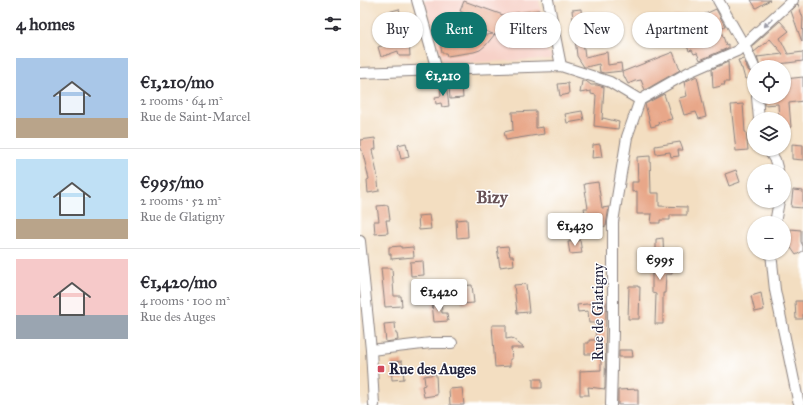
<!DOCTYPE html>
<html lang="en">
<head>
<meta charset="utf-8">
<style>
	:root { --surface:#fff; --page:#f7f7f7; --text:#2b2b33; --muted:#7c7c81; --line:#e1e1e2; --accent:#0f766e }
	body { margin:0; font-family:"IM FELL Great Primer",serif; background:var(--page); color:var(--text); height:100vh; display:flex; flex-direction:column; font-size:15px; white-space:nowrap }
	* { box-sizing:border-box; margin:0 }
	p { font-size:13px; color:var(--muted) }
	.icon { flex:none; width:22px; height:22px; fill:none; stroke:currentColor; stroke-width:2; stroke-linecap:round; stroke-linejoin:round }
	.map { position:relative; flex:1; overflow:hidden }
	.drawer { display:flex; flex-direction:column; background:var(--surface); width:360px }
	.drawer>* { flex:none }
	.banner { position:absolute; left:12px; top:12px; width:371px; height:36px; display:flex; gap:8px }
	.tools { position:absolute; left:387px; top:60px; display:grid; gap:8px }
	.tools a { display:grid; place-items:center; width:44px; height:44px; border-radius:50%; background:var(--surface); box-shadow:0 1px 3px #0004; font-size:20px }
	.price { position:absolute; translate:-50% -34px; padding:0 9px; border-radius:4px; background:#fff; color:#222; font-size:13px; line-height:26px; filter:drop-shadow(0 1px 2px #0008) }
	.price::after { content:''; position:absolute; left:50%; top:24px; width:12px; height:9px; margin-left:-6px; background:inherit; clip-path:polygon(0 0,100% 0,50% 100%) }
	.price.selected { background:var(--accent); color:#fff }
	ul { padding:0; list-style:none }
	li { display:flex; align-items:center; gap:12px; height:100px; padding:0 16px }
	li+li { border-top:1px solid var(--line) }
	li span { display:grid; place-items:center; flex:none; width:112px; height:80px; border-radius:0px; color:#555 }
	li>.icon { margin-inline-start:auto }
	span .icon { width:48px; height:48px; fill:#fffc; stroke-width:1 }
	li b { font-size:17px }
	h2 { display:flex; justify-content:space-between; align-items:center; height:48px; padding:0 16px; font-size:17px }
	.chip { padding:0 14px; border-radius:18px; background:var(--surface); box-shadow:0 1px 3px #0004; font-size:14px; line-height:36px }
	.chip.selected { background:var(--accent); color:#fff }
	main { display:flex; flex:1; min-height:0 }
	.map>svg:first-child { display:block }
	.built { fill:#f7d1c8 }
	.building { fill:#e8a789 }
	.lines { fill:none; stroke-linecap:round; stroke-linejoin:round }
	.minor-casing { stroke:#8a807e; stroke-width:12 }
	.minor { stroke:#fff; stroke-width:10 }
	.oneway { fill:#9c9ca7 }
	.poi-dot { fill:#d1495b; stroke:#fff; stroke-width:1.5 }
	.labels { text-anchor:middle; stroke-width:3; stroke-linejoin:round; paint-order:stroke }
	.street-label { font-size:15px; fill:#22223b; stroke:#fff }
	.poi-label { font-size:15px; font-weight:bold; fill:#22223b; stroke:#fff; text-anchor:start }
	.quarter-label { font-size:17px; font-weight:bold; fill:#675156; stroke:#fff }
</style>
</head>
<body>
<main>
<section class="drawer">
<h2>4 homes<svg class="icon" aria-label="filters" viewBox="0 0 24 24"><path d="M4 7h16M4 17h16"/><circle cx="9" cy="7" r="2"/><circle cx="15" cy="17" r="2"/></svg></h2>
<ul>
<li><span style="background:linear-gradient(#a9c7e8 75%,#b9a48a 0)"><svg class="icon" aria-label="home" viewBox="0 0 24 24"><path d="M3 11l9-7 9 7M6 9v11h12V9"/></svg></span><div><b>€1,210/mo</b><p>2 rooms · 64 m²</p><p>Rue de Saint-Marcel</p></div></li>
<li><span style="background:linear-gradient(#bfe0f5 75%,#b9a48a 0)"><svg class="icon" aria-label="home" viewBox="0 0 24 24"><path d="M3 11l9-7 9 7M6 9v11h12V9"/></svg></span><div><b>€995/mo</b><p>2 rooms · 52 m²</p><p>Rue de Glatigny</p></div></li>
<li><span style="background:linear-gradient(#f6c9c9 70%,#9aa5b1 0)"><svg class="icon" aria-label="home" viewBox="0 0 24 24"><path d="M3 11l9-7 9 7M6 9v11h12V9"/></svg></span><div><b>€1,420/mo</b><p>4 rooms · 100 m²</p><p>Rue des Auges</p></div></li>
</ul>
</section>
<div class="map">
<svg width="443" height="405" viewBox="0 0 443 405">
	<rect width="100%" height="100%" fill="#fff"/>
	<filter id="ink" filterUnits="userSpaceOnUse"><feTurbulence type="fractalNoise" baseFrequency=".025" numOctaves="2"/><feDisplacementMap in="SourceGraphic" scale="8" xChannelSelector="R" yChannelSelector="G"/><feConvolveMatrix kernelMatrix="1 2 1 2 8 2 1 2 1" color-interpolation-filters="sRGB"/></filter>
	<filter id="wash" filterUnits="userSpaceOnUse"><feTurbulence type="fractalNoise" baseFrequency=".012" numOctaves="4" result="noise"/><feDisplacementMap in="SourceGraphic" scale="16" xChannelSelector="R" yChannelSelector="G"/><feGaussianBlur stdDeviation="0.9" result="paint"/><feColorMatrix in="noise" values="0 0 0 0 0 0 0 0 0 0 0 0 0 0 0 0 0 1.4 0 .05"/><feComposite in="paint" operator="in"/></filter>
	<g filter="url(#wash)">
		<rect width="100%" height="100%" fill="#f3dec1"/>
		<path class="built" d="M64,0H179L185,36L187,51L192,55L191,59L83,64L74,31Z"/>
		<g id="blocks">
			<path class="building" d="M391,0H410L396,8Z
				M104,1L143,15L179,10L181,21L177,22V27L176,30L173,33L152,36L150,20L140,36L135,34L126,45L120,50L114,52L87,56L86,53H82L80,42L133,34L104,23L101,20L104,13L100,11Z
				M438,4L443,18L442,42L431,11Z
				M39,9L44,23L33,26L28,12Z
				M221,9L223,31L222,32L225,57L247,52L248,65L261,63L262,71L244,73L240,72L239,64L226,67H224L217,56L212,10Z
				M356,9L365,26L360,28L366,45L368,44V48L340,60L337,53L334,54L332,50L329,51L327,46L325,47L324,44H319L313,16L320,15L325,39L348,30L341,16Z
				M420,21L429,31L420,38L428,54L443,52V61L419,64V67H400L397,57L423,54L410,39L394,52L392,46Z
				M29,24L35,44L49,43L50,56H39L38,51L21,57L18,47L27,44L22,26Z
				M313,52L320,70L285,90L281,80L275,81L268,84L262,72Z
				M384,59L388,70L392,73V78L385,79L382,68H381L378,60Z
				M368,62L369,82H364L365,85H361V86L353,88L352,69Z
				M337,76L346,117L339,119L336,112L324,115L319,98L327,96L324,82Z
				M443,77V101L429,103L431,127L424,128V119H419L418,104L404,105V97H424V82H425V79Z
				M222,81H226L231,85H237L244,87L242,120L243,118L259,122L258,129L234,126L236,95L231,94V91L220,93Z
				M208,83L209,94L200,96L198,84Z
				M86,84L89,106L82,107L81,103L76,104L75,97L81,96L80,85Z
				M102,85L103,98L90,99L89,86Z
				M304,94L312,119L298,122L299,125L291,127L285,104Z
				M383,104L385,132H386L388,150L376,151L371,105Z
				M176,111V128L183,127L184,134L146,140L144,132L153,130L152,112Z
				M222,111L224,120L207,123L205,114Z
				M15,138L16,149L12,150L17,173L19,191L8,193L7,180L9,179L2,150H0V140Z
				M320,142L323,150H318L319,156L311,157L310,152L296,154L295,146Z
				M46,143L49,157L41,159L38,145Z
				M240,144L242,157L232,158L233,145Z
				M432,144L443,145V160L432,159Z
				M290,156L291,193H299V206L327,207V215H310V220H300V223H291L292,214H277V191L272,192V182H278L277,157Z
				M376,170L380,182L369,186L365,174Z
				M238,182L242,208L249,207L246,226L239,227L240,233L230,235L227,218H226L224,208H228L224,184Z
				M433,190L443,191V208L431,207Z
				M28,205L30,220H26L28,233L15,234L14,221H19L17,206Z
				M69,215L71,229L59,230L58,216Z
				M107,219L108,237L97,238L96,220Z
				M430,229L441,230V242L443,246V251L436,255L429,245Z
				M303,238L304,265H312V274H306L305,293H303V324H295L296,294L292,293V272H296V239Z
				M220,240L222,253L210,254L208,242Z
				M41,246V248L53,247L54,257L31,259V254H29V247Z
				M148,246L150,256H153L154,265L140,267L137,247Z
				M63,261L64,275L51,276L50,262Z
				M21,268H32L34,296H41L42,306L25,307Z
				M166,284L169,312L157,313L154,285Z
				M112,285L114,303L102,304L100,286Z
				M269,286H278V287H280L279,319H268Z
				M401,293L404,310L395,312L391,296Z
				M435,301H443V319H436Z
				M81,302L82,313H87L88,321L74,322L72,303Z
				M246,302L245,389L228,387L229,395H220V371L241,370V354H225V343H229V340H236L235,323H229L228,311L218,312L217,305Z
				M35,323L36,334H37L38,340L26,342L24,324Z
				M132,325H146V339L152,338L164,348H151L152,359H150V366L135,367Z
				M259,350H272L273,357H259Z
				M42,361L44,379L32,380L31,362Z
				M76,374L77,395L64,397L62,386L65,385L64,376Z
				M173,379H182V388H173Z
				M102,388L104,405H90L89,389Z
				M278,389V405H258V390Z"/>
		</g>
	</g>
	<g filter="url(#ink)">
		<use href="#blocks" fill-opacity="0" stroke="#8a807e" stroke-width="1"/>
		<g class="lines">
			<g class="minor-casing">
				<path id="minor" d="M57,0L77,70
					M188,0L201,66
					M358,0L387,51L394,67
					M0,73L77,70L201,66L250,82L280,100
					M397,97L399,119
					M408,149L415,160L418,171
					M415,223L419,201
					M0,241L11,350L14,405
					M411,253L415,290L438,400L440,405
					M11,350L71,343H92
					M251,405L253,331V222L267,137L280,100L329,72L377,51L433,0"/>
			</g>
			<use href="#minor" class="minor"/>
		</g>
		<defs><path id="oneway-solid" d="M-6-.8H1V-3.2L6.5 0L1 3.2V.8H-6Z"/></defs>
		<use class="oneway" href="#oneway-solid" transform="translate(408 23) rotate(137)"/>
	</g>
	<rect class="poi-dot" x="17" y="365" width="8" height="8" rx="2"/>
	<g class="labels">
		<g class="street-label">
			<text transform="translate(238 312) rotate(-90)" y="5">Rue de Glatigny</text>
		</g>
		<g class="poi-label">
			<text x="29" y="374">Rue des Auges</text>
		</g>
		<g class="quarter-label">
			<text x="132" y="203">Bizy</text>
		</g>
	</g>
</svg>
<div class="tools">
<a><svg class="icon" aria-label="locate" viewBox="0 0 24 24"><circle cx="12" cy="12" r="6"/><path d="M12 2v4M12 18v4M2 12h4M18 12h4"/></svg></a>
<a><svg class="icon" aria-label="layers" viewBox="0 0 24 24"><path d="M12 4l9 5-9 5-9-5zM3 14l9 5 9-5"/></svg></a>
<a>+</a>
<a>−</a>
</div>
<b class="price selected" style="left:83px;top:97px">€1,210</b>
<b class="price" style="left:215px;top:247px">€1,430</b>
<b class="price" style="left:300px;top:281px">€995</b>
<b class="price" style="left:79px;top:313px">€1,420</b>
<div class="banner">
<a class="chip">Buy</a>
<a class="chip selected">Rent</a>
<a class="chip">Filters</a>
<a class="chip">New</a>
<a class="chip">Apartment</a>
</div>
</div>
</main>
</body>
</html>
